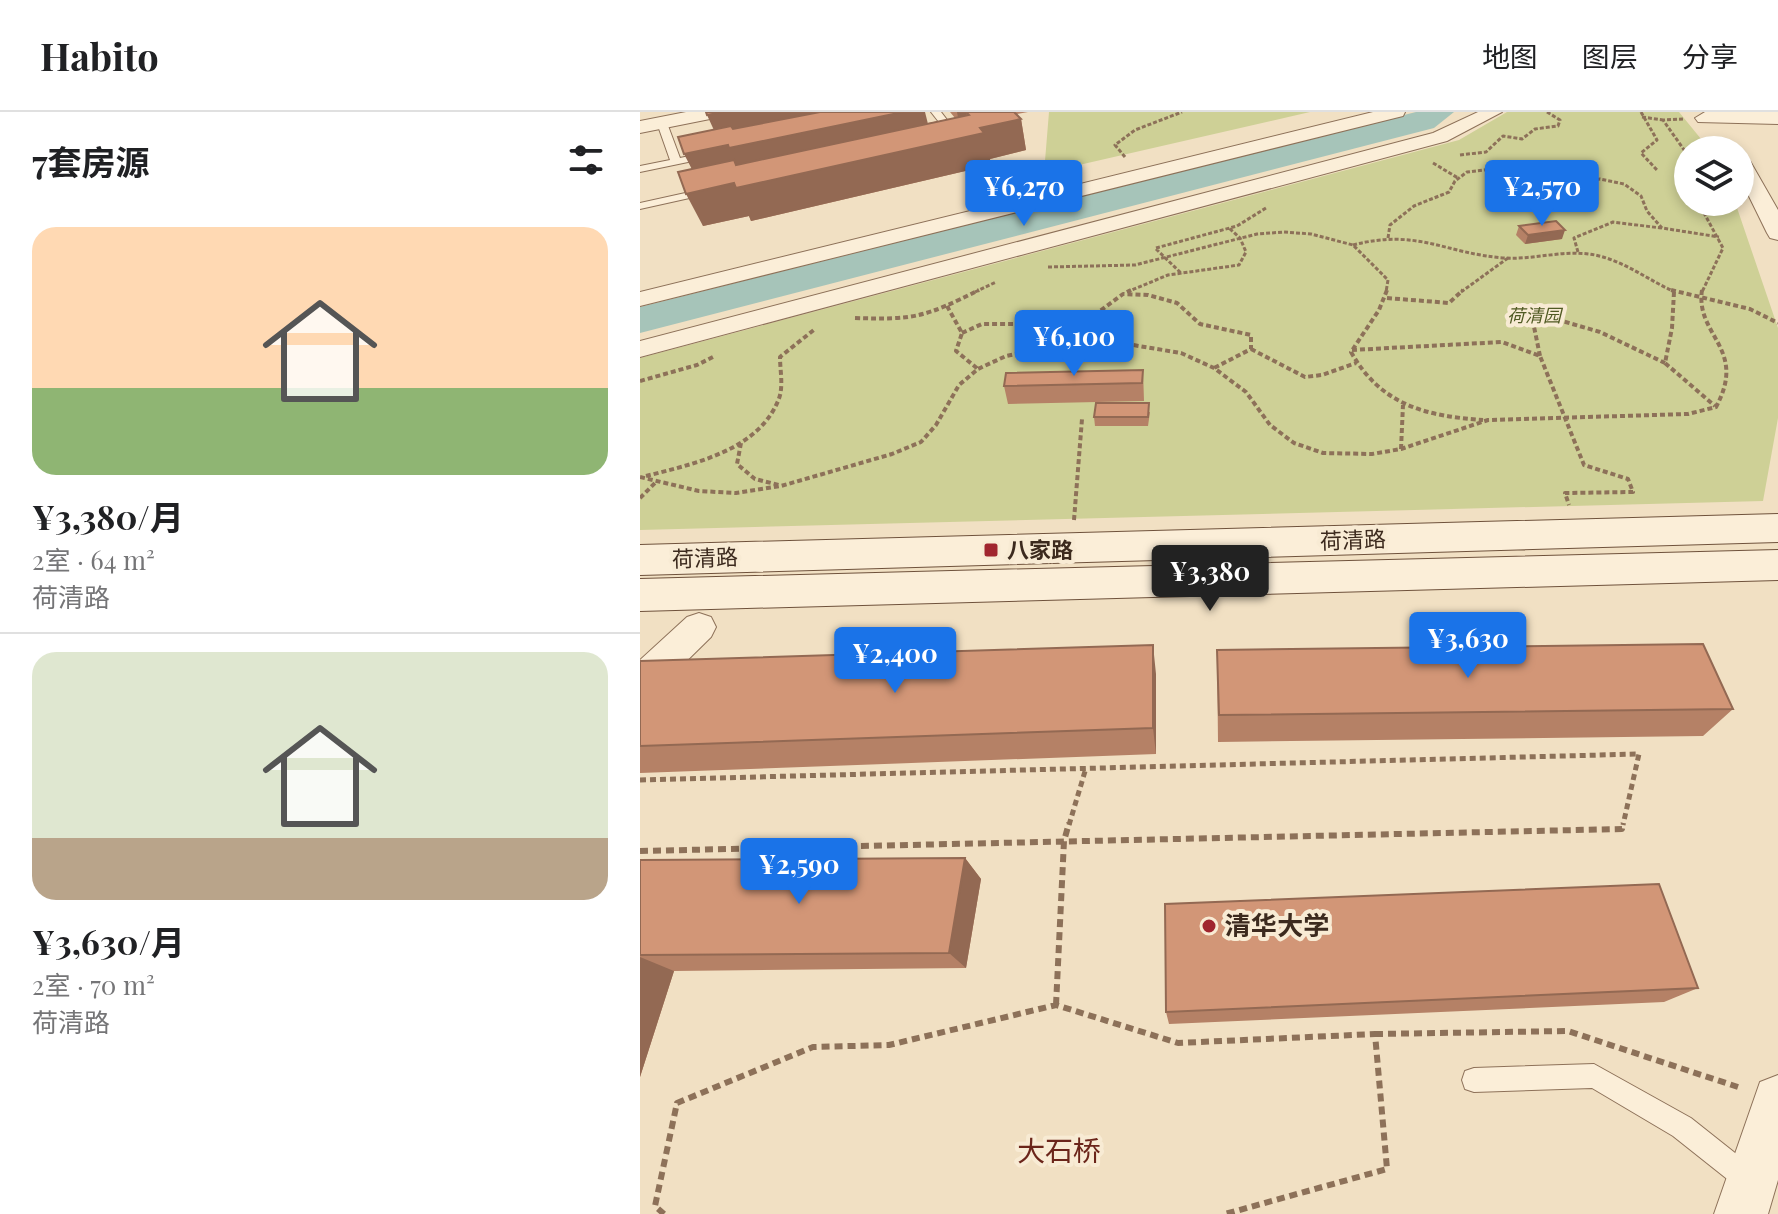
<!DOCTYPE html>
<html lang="zh">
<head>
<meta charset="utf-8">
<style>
	:root { --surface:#fff; --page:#f6f6f6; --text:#202124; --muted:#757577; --line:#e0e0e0; --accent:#1a73e8 }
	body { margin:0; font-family:"Playfair Display","Noto Sans SC",serif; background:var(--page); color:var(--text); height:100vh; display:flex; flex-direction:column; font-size:30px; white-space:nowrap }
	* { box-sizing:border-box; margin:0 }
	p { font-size:26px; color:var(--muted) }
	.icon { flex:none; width:44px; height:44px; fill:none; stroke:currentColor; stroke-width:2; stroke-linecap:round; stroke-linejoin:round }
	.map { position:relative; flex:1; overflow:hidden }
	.panel { display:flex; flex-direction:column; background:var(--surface); width:640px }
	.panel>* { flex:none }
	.fabs { position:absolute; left:1034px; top:24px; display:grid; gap:16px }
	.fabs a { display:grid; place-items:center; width:80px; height:80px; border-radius:50%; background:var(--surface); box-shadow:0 4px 12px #0003; font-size:40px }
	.price { position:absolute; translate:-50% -68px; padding:0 18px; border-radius:8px; background:var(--accent); color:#fff; font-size:26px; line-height:52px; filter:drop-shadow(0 2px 4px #0008) }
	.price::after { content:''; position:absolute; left:50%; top:48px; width:24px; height:18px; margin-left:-12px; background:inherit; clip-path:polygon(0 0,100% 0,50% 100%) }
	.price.selected { background:#222; color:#fff }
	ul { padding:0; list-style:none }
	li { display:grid; align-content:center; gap:16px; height:424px; padding:0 32px }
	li+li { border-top:2px solid var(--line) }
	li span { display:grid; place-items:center; height:248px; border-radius:24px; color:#555 }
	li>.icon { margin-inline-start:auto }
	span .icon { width:144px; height:144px; fill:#fffc; stroke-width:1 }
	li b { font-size:34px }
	h2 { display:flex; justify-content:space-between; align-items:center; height:96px; padding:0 32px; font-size:34px }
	header { display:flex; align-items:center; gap:48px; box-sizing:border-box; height:112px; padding:0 40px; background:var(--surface); border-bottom:2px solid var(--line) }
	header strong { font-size:38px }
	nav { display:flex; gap:44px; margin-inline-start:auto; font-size:28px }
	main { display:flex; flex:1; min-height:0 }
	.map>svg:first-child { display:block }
	.green { fill:#ced096 }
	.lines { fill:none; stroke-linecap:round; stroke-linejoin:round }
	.river { fill:#a6c4b9; fill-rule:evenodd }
	.lane-casing { stroke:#8d7159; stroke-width:2 }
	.street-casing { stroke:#8d7159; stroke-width:2 }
	.secondary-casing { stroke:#6f523c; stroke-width:2 }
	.path-far3 { stroke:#8d7159; stroke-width:3; stroke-dasharray:4 2; stroke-linecap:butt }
	.path-far2 { stroke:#8d7159; stroke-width:4; stroke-dasharray:5 3; stroke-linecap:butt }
	.path-far1 { stroke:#8d7159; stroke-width:5; stroke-dasharray:6 4; stroke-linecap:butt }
	.path { stroke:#8d7159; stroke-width:6; stroke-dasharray:8 5; stroke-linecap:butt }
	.lane { fill:#fbeed8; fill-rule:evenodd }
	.street { fill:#fbeed8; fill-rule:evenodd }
	.secondary { fill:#fbeed8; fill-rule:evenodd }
	.wall { fill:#b58166 }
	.shaded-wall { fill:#936953 }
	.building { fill:#d29677; stroke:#936953; stroke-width:2 }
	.poi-dot { fill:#a0252e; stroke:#f8ebd4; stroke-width:3 }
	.labels { text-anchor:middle; stroke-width:8; stroke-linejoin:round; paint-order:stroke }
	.far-park-label { font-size:18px; font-style:italic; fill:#505a23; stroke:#f8ebd4 }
	.street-label { font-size:22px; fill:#3c2a1e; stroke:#f8ebd4 }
	.poi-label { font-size:22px; font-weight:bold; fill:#3c2a1e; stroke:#f8ebd4; text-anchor:start }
	.near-poi-label { font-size:26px; font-weight:bold; fill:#3c2a1e; stroke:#f8ebd4; text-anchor:start }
	.near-neighbourhood-label { font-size:28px; fill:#6b251a; stroke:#f8ebd4 }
</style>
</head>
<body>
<header>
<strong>Habito</strong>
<nav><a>地图</a><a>图层</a><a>分享</a></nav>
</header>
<main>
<section class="panel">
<h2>7套房源<svg class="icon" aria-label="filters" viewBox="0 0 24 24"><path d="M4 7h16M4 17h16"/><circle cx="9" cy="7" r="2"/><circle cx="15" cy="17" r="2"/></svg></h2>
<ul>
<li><span style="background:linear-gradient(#ffd9b3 65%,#8fb573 0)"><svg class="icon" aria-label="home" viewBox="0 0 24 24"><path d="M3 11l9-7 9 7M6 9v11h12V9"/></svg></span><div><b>¥3,380/月</b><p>2室 · 64 m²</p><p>荷清路</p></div></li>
<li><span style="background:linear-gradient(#dfe7d0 75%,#b9a48a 0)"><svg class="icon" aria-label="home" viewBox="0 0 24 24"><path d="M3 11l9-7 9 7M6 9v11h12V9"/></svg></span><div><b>¥3,630/月</b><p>2室 · 70 m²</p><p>荷清路</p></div></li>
</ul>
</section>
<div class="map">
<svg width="1138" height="1102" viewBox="0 0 1138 1102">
	<rect width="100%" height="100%" fill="#f1e0c3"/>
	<path class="green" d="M409,0H670L404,61Z
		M867,0H1039L1070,38H1048V90H1095L1138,216V306L1123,389L0,418V246L819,28Z"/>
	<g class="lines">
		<path class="river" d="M776,0H814L794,16L0,221V195Z"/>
		<g class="lane-casing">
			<path id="lane" d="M291,0H301L321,26L319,28H313Z
				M22,8L27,11L40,46L68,40L73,43L72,45L0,60V54L30,48L17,11Z
				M68,76L72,77V81L0,97V91Z
				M954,952L1051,1006L1119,1060L1123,1069L1119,1078L1110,1082L1101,1078L1033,1024L952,976L834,980L825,977L822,968L825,959L834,956Z"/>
		</g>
		<g class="street-casing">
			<path id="street" d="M46,0H84L75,6L0,21V9Z
				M733,0H765L763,4L0,194V180Z
				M838,0H862L807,29L0,245V229L793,21Z
				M1065,0H1138V12L1058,10L1055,6Z
				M1100,43L1110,49L1138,98V128L1130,126L1127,121L1100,66Z
				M59,501L71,505L76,515L71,525L13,582L0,586V548L47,505Z
				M1138,963V1068L1128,1102H1074L1120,970Z"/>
		</g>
		<g class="secondary-casing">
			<path id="secondary" d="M1138,402V430L0,463V433Z
				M1138,438V468L0,499V467Z"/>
		</g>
		<path class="path-far3" d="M1001,0L1017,28L1001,41L1017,58
			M1002,5L1023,8
			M1043,7L1023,8L1047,42L1043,57L1048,70
			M820,43L846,40L863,24L882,27L895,17L918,14L920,8L907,0
			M485,45L475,33L495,18L542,0
			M793,51L818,66
			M1058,90L1083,136L1062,180
			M748,126L750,113L774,94L809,80L815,69L827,60L852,57L939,71L960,67L984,72L1001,84L1007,99L1022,116L1079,125
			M713,133C779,116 805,142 865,146C898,148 930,135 963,145C988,152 1012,170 1035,180
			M516,136L597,114L626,96
			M516,137L542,162
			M938,140L934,126L973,110L1021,116
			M408,155L495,153L617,122L644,120L671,122L713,133L748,168L746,180
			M335,180L356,170
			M487,180L528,163L599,153L606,140L600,126L589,116
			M821,180L868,146"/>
		<path class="path-far2" d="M747,178L739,198L711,240C741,293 785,304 843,308
			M1031,178L1110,197L1138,211
			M487,180L491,178
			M1034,180L1032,216L1025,251L1075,294
			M747,186L809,191L823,178
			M307,194L322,221L316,239L338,257
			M215,206C275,208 285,205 339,178
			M322,221L342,212H374L402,205L432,208L453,204L483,182L508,183L537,191L560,212L611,223V237L574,256
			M611,237L665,265L682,263L716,251
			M712,238L862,230L900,244L944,353L988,367L993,380L925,381L929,393
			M900,244L891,200L960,220L1025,251
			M0,269L57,253L73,245
			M101,331L97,352L115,367L139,373
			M761,337L763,293
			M6,364C53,352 117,339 138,289C144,276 140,259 140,245L175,217
			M0,365L59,379L96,381L141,374L252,342L281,330L296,313L319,273L338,257L366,244L427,231L469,229L541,241L574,256L606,280L630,313L654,331L683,341L732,342L761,337L848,308L1048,302L1076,295C1108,236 1055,224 1062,178
			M0,386L17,369
			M434,408L442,307"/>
		<path class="path-far1" d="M0,668L999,642L983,713
			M429,713L446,656"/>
		<path class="path" d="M0,739L982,717L983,711
			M416,893L424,729L429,711
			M735,922L928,919L1101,976
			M24,1102L15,1094L37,991L173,935L249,933L416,893L538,931L735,922L747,1057L585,1102"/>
		<use href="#lane" class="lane"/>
		<use href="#street" class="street"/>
		<use href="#secondary" class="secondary"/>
	</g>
	<path class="wall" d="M310,0H388L377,2L381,7L386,38L350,47L351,53L111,109L109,104L63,114L52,57L74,18L288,11L315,6Z
		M879,114L922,127L885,132L876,123Z
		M503,258L504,289L368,292L364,274Z
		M510,300L508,314H455L454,305Z
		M577,538L1093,597L1063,624L578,630Z
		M0,549L516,562V642L0,661Z
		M325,746L341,767L326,856L34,859L0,965V748Z
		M1058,876L1024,890L529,912L526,900Z"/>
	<path class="shaded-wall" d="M83,0H213L78,27L67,3Z
		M263,0H285L290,20L340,16L381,7L386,38L350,47L351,53L111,109L109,104L63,114L46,82L99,58L57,67L44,42Z
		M317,0H326L328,9L319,11Z
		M925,118L922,127L885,132L888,123Z
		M513,533L516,562V642L513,616Z
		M325,746L341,767L326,856L309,841Z
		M0,845L34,859L0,965Z"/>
	<path class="building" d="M66,0H83L67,3Z
		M180,0H263L89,36L88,33L44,42L38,25L91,14L93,17Z
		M326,0H374L381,7L340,16L344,21L96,76L94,71L46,82L38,60L94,48L96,53L329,3Z
		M916,109L925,118L888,123L879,114Z
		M503,258L502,271L364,274L366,261Z
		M456,291H509L508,305H454Z
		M1063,532L1093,597L579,603L577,538Z
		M513,533V616L0,634V549Z
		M325,746L309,841L0,843V748Z
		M1019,772L1058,876L526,900L525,792Z"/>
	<g class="poi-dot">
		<rect x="343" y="430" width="16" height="16" rx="4"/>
		<circle cx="569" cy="814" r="8"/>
	</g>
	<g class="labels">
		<g class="far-park-label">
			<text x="894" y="210">荷清园</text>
		</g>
		<g class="street-label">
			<text transform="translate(713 428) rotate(-2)" y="8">荷清路</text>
			<text transform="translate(65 446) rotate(-2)" y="8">荷清路</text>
		</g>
		<g class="poi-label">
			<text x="367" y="446">八家路</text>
		</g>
		<g class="near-poi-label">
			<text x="585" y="823">清华大学</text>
		</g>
		<g class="near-neighbourhood-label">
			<text x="419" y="1049">大石桥</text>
		</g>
	</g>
</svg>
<div class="fabs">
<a><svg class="icon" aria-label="layers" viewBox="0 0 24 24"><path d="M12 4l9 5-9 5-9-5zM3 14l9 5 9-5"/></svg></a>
</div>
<b class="price" style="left:384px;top:116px">¥6,270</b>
<b class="price" style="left:902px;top:116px">¥2,570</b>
<b class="price" style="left:434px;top:266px">¥6,100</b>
<b class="price selected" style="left:570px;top:501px">¥3,380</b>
<b class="price" style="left:828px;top:568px">¥3,630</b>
<b class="price" style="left:255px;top:583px">¥2,400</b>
<b class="price" style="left:159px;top:794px">¥2,590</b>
</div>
</main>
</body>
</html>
